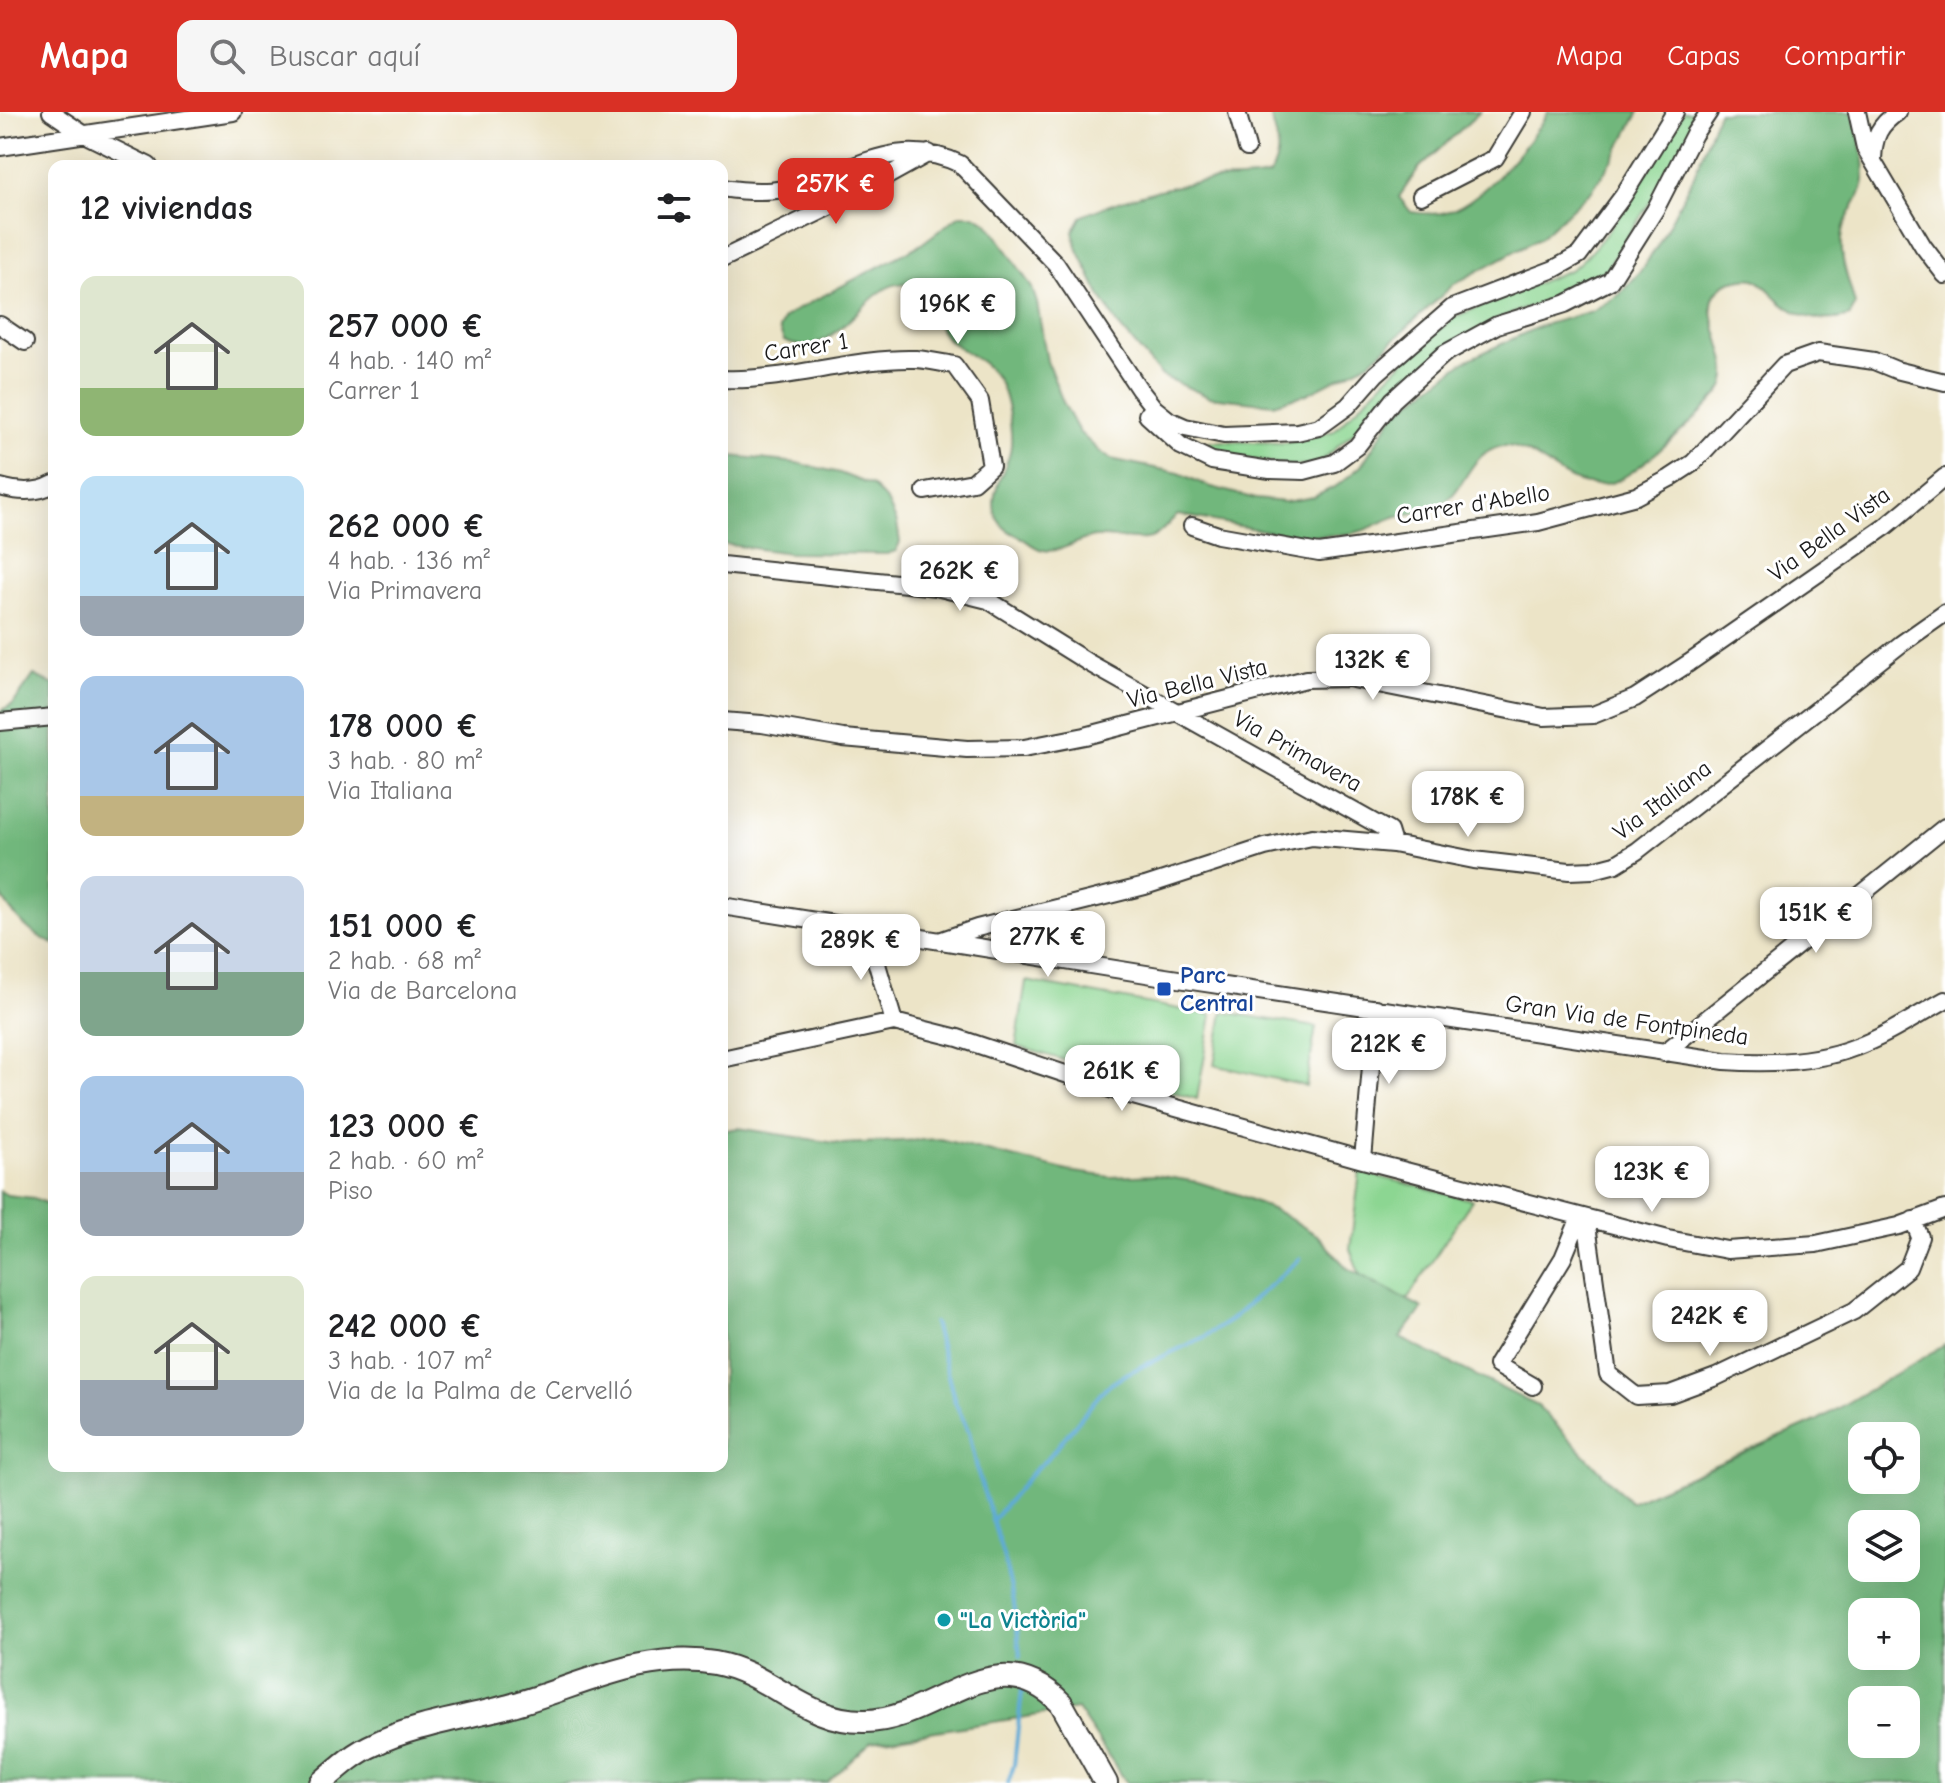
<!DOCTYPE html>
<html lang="es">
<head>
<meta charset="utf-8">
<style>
	:root { --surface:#fff; --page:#f6f6f6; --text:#202124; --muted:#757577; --accent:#d93025 }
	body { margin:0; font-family:"Comic Neue",sans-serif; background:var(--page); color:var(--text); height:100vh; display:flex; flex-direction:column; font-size:30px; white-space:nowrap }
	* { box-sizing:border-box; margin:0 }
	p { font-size:26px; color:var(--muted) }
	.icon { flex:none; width:44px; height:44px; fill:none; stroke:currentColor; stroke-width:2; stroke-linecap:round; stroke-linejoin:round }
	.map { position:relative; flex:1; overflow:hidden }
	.details { position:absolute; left:48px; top:48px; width:680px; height:1312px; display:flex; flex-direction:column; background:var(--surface); border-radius:16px; box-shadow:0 8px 32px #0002 }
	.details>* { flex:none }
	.controls { position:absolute; left:1848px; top:1310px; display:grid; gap:16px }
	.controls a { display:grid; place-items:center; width:72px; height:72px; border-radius:16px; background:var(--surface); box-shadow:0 8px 32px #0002; font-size:40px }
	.price { position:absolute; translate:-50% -68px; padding:0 18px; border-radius:16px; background:#fff; color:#222; font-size:26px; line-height:52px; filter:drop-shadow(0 2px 4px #0008) }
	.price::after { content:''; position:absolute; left:50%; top:48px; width:24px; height:18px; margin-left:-12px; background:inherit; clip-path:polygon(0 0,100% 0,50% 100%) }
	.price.on { background:var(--accent); color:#fff }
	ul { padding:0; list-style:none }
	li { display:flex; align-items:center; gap:24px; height:200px; padding:0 32px }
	li span { display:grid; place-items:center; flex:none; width:224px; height:160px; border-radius:16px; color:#555 }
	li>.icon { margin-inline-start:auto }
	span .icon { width:96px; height:96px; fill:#fffc; stroke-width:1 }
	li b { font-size:34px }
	h2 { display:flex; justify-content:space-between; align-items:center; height:96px; padding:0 32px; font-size:34px }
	header { display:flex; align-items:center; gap:48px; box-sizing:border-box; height:112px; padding:0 40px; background:var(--accent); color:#fff }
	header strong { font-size:38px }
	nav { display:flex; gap:44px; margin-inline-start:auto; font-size:28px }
	.search { width:560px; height:72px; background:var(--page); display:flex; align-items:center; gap:20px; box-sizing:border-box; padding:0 28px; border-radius:16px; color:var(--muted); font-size:30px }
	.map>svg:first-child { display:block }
	.green { fill:#8cd692; stroke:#547957; stroke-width:2 }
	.forest { fill:#71b77c; stroke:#466a4c; stroke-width:2; fill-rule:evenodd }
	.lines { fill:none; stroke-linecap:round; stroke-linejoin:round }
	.stream { stroke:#5eabd7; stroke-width:4 }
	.minor-casing { stroke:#3b3a36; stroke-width:20 }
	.secondary-casing { stroke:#3b3a36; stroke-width:26 }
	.minor { stroke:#fff; stroke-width:16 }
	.secondary { stroke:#fff; stroke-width:22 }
	.transit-dot { fill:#1a4fb4; stroke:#fff; stroke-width:3 }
	.culture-dot { fill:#0f9aa8; stroke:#fff; stroke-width:3 }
	.labels { text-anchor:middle; stroke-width:6; stroke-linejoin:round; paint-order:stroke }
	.street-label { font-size:24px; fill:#1c1c1c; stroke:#fff }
	.transit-label { font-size:24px; font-weight:bold; fill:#164399; stroke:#fff; text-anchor:start }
	.culture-label { font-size:24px; font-weight:bold; fill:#0d838f; stroke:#fff; text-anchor:start }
</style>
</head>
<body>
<header>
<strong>Mapa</strong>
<div class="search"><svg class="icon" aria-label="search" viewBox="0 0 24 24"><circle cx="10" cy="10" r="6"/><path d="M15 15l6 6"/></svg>Buscar aquí</div>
<nav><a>Mapa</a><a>Capas</a><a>Compartir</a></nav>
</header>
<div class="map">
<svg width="1945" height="1671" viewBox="0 0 1945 1671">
	<rect width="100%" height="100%" fill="#fff"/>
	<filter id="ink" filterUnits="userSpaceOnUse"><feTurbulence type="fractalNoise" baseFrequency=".0125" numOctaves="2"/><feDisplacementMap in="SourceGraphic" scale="16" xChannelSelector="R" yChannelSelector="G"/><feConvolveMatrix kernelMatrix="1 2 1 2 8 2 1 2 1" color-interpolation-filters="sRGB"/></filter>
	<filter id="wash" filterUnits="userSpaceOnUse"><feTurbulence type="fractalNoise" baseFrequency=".006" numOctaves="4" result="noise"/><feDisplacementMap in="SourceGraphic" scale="32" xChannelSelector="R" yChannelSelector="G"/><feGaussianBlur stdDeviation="1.8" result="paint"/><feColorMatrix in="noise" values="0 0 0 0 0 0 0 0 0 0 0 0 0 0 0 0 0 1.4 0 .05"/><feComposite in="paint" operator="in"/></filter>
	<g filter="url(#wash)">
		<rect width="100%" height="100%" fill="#ece4c7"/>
		<path class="green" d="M1683,0H1701L1656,81L1605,159L1550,187L1498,207L1373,303L1318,352L1290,354L1220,342L1208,334L1210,330L1218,329L1286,331L1334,319L1415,238L1454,205L1572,157C1613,126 1655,45 1683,0Z
			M1026,869L1212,903L1197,987L1016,934Z
			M1223,900L1316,915L1306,974L1214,953Z
			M1360,1060L1472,1088L1395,1206L1368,1183L1350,1137Z"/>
		<path class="forest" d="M1269,0H1480L1419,56L1399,85L1411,100C1421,101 1432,103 1442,101C1479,94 1530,32 1548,0H1639L1613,47L1592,78L1541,125L1454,172L1370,250L1307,282L1273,292L1209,285L1162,264L1118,213L1100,183L1078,138L1073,120L1081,105C1112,89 1179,71 1214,68C1234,66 1251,69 1270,63C1283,41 1277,23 1269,0Z
			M1718,0H1853C1858,23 1869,50 1863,74C1859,90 1845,103 1843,120C1838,146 1849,168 1855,193L1850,204C1823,212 1798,206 1777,186C1771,180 1762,170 1754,167C1746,165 1737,168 1730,170C1683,190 1745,249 1720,280C1703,301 1638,361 1614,370C1601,374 1586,373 1573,368C1550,359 1523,328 1497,335C1468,344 1465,380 1439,394C1426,401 1412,401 1398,404C1382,408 1369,419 1353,421C1294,431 1236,411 1178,403C1168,410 1162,422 1151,426C1137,430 1112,424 1096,425C1078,426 1062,442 1043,438C1036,437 1028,430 1022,426C1012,421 1004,418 998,408C987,386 1002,365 1009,344C1015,324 1007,278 994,262C981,245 960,240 946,225C930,209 943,189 922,171C909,171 896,170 885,177C853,196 827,250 784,229L779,217L784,206L796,198L920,133L960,103H974L987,110L997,123L1032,176L1037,191L1047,249L1063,290L1079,320L1099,339L1111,347L1179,361L1208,374L1256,387L1285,390L1314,385L1338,373L1361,354L1394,302L1465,249L1540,214L1592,199L1619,183L1639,161L1657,135L1694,64Z
			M722,343L797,351L840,361L873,374L888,391L897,411L900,430L896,439L887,442L789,441L722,432Z
			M34,563L54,573V832C31,823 11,803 0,781V599L13,592Z
			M738,1016L842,1032L940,1027L1068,1059L1111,1065L1155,1063L1198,1070L1240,1083L1280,1101L1317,1123L1347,1156L1423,1196L1400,1226L1538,1294L1630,1390L1816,1309L1945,1233V1671H1127L1077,1597L872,1629L827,1671H0V1079L7,1083L34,1086L54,1095V1354H722V1019ZM1862,1324H1906V1368H1862ZM1862,1412H1906V1456H1862ZM1862,1500H1906V1544H1862ZM1862,1588H1906V1632H1862Z"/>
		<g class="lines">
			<path class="stream" d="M934,1211L955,1290L969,1320L978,1361L1003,1443L1014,1490L1020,1544
				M992,1409L1035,1357L1047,1347L1105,1276L1128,1261L1204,1225L1229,1209L1300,1147
				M1008,1671L1014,1653L1022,1578"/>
		</g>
	</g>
	<g filter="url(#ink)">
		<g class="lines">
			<g class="minor-casing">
				<path id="minor" d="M51,0L82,21L149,54
					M1237,0L1247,36
					M1857,0L1865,36L1923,134L1945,163
					M0,35L233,0
					M1873,47C1874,24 1879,13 1898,0
					M722,76C742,79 763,81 783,77C848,65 892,20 960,52L1056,152L1139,277L1154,296L1169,308L1185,315L1224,323L1297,320L1319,315L1348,294L1376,262L1452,196L1554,157L1579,143L1623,84L1675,0
					M1421,84L1495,46L1523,0
					M722,147L844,88L929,41
					M0,213L25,230
					M722,267C787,270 851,245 916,247C929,248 942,251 954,253L980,289L991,354L973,370L925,379
					M1147,303L1181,334L1212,349L1270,358L1304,359L1334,351L1357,334L1393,288L1444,242L1497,213L1565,192L1610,169L1655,98L1694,22L1709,0
					M0,375C18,380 38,381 54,372
					M1192,414L1218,423L1319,441L1538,410L1636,384L1670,366L1693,351L1784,253L1818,241L1874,249L1896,258L1945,270
					M722,453L936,475L988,488L1089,551L1389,719L1393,732
					M722,609L762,612L843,626L967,637L1024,636L1085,624L1306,567L1348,566L1544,605L1593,603L1635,586L1689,551L1885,415L1945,365
					M0,610L54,605
					M722,794L1165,865L1725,949C1768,952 1815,951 1856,935C1887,924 1916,904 1945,888
					M867,818L894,910
					M942,828L977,816L1145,774L1265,735L1312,725L1393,732L1474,748L1569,759L1593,758L1616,752L1637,739L1901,532L1945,501
					M1664,941L1945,715
					M722,947L894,910L958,926L1119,980L1363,1048L1668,1127L1727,1138L1816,1132L1899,1114L1945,1097
					M1363,1048L1376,896
					M1586,1106L1608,1262L1636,1284L1670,1282L1716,1265L1854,1199L1908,1156L1920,1125L1913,1108
					M1533,1274L1497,1253L1563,1146L1580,1105"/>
			</g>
			<g class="secondary-casing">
				<path id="secondary" d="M321,1671C338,1656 354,1641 375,1632C410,1614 469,1605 509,1594C576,1576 643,1538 715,1551C771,1561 804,1610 865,1609C936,1609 994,1523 1061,1591L1106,1671"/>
			</g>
			<use href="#minor" class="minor"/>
			<use href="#secondary" class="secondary"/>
		</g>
	</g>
	<rect class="transit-dot" x="1156" y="869" width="16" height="16" rx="4"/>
	<circle class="culture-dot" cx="944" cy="1508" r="8"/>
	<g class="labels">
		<g class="street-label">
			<text transform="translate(806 235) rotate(-9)" y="8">Carrer 1</text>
			<text transform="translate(1473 392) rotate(-9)" y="8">Carrer d'Abello</text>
			<text transform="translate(1829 422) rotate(-36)" y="8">Via Bella Vista</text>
			<text transform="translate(1197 571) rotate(-14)" y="8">Via Bella Vista</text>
			<text transform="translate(1298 639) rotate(29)" y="8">Via Primavera</text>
			<text transform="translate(1662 688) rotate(-37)" y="8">Via Italiana</text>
			<text transform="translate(1627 908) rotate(8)" y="8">Gran Via de Fontpineda</text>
		</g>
		<g class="transit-label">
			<text x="1180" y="871">Parc<tspan x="1180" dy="28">Central</tspan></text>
		</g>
		<g class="culture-label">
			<text x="960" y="1516">"La Victòria"</text>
		</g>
	</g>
</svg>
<div class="controls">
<a><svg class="icon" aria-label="locate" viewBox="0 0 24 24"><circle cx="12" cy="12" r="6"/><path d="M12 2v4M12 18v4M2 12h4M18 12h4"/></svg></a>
<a><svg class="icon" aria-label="layers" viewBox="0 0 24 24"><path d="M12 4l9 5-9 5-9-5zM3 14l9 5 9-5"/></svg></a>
<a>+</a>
<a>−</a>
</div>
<b class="price on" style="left:836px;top:114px">257K €</b>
<b class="price" style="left:958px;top:234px">196K €</b>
<b class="price" style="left:960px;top:501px">262K €</b>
<b class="price" style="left:1373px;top:590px">132K €</b>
<b class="price" style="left:1468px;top:727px">178K €</b>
<b class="price" style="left:1816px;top:843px">151K €</b>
<b class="price" style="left:1048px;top:867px">277K €</b>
<b class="price" style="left:861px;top:870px">289K €</b>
<b class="price" style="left:1389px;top:974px">212K €</b>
<b class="price" style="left:1122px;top:1001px">261K €</b>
<b class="price" style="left:1652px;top:1102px">123K €</b>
<b class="price" style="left:1710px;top:1246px">242K €</b>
<section class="details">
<h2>12 viviendas<svg class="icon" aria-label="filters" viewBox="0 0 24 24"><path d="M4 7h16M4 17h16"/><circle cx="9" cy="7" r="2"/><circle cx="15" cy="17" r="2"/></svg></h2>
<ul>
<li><span style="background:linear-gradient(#dfe7d0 70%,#8fb573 0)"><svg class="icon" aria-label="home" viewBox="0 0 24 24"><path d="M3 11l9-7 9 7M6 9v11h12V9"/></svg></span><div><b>257 000 €</b><p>4 hab. · 140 m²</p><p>Carrer 1</p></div></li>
<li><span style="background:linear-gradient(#bfe0f5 75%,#9aa5b1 0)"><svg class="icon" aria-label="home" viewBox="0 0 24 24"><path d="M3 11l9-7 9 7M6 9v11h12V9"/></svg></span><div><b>262 000 €</b><p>4 hab. · 136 m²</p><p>Via Primavera</p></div></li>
<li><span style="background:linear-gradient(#a9c7e8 75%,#c2b280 0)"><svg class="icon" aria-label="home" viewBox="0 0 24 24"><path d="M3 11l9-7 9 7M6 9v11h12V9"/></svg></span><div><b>178 000 €</b><p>3 hab. · 80 m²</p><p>Via Italiana</p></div></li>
<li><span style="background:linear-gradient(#c9d6e8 60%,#7fa58c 0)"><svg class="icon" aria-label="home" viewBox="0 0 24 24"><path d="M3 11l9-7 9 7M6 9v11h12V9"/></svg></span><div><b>151 000 €</b><p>2 hab. · 68 m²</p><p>Via de Barcelona</p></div></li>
<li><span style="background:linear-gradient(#a9c7e8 60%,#9aa5b1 0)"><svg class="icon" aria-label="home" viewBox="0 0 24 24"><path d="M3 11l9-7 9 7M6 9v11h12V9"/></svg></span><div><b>123 000 €</b><p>2 hab. · 60 m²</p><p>Piso</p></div></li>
<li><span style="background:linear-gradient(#dfe7d0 65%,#9aa5b1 0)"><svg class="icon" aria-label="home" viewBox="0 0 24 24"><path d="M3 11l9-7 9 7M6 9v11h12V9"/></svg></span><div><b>242 000 €</b><p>3 hab. · 107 m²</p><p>Via de la Palma de Cervelló</p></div></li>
</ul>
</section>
</div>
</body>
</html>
